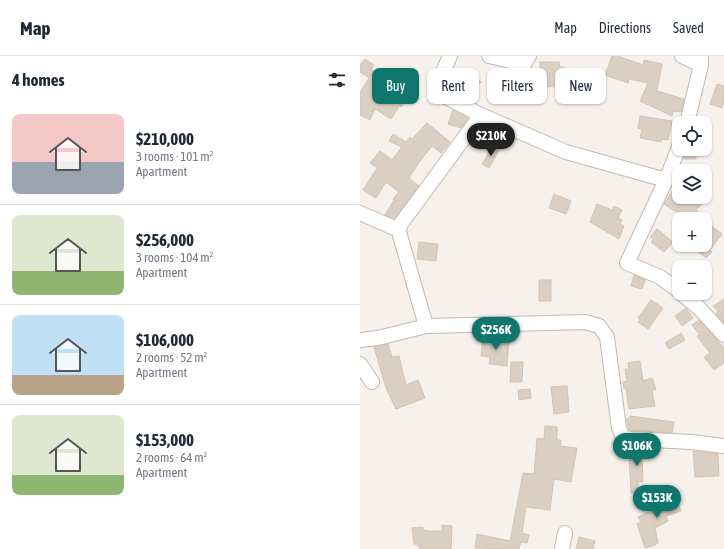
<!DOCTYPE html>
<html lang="en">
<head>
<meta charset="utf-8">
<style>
	:root { --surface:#fff; --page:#f2f2f3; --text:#1f2937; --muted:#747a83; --line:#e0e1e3; --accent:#0f766e }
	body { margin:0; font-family:"Asap Condensed",sans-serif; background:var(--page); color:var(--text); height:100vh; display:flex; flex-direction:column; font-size:15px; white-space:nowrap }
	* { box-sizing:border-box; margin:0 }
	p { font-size:13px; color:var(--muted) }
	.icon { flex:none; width:22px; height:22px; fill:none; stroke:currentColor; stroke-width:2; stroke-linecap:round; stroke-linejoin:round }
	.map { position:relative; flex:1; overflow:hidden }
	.side { display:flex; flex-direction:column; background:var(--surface); width:360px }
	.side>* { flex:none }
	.top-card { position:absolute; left:12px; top:12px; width:292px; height:36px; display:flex; gap:8px }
	.controls { position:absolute; left:312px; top:60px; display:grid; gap:8px }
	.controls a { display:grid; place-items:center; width:40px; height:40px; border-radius:8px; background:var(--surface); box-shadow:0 1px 3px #0004; font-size:20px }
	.price { position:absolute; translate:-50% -34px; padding:0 9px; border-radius:14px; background:var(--accent); color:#fff; font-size:13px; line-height:26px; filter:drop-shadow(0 1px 2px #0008) }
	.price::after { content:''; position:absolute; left:50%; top:24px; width:12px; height:9px; margin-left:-6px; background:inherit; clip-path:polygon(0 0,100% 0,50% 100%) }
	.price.active { background:#222; color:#fff }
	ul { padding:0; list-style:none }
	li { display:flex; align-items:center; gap:12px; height:100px; padding:0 12px }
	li+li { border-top:1px solid var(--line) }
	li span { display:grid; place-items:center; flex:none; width:112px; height:80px; border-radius:8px; color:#555 }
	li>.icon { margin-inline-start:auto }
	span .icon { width:48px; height:48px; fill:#fffc; stroke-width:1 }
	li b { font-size:17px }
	h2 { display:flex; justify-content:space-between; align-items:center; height:48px; padding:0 12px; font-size:17px }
	.chip { padding:0 14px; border-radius:8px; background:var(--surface); box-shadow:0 1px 3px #0004; font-size:14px; line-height:36px }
	.chip.active { background:var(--accent); color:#fff }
	header { display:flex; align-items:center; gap:24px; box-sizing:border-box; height:56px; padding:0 20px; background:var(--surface); border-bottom:1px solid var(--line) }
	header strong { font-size:19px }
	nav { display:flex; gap:22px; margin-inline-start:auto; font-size:14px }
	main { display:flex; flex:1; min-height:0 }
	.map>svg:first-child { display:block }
	.building { fill:#dbcfc3; stroke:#d3c4b3 }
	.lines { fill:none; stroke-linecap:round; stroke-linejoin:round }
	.minor-casing { stroke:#c2b9ad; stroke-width:16 }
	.minor { stroke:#fff; stroke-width:14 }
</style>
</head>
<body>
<header>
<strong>Map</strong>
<nav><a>Map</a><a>Directions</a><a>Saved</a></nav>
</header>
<main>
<section class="side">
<h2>4 homes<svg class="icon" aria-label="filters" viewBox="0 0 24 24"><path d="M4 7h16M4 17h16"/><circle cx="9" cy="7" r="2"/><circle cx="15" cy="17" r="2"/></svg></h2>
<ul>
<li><span style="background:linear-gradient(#f6c9c9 60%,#9aa5b1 0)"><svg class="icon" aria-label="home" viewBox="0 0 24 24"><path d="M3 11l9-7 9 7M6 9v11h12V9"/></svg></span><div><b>$210,000</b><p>3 rooms · 101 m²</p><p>Apartment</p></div></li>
<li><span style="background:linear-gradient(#dfe7d0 70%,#8fb573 0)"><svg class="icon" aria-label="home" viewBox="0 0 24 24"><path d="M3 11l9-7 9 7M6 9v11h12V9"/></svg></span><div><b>$256,000</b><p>3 rooms · 104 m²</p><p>Apartment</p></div></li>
<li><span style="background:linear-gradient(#bfe0f5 75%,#b9a48a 0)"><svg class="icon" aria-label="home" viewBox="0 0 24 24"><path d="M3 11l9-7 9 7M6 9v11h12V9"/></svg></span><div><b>$106,000</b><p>2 rooms · 52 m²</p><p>Apartment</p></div></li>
<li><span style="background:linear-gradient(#dfe7d0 75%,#8fb573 0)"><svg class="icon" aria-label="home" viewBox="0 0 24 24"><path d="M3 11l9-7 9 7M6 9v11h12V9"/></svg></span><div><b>$153,000</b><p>2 rooms · 64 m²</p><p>Apartment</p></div></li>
</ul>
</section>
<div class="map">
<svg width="364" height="493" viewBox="0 0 364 493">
	<rect width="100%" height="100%" fill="#f6f1eb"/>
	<path class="building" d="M252,0H258L283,9L284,4L302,8L297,35L324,43L321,56L313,55L312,60L280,45L288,27L269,23L268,27L245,19Z
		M5,3L14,9L11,14L30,24L35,16L53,27L46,39L49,42L41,51L40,49L31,63L15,53L10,64L0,59V36L9,22L0,16V9Z
		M180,6H199L200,11H204V26H199V31L156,30L154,45L142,43L147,13L162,16H180Z
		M102,15L109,20L111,18L121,26L107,39L104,36L102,39L95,34L97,31L94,28L97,24L96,23Z
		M357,28L364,30V45L362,52L350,48Z
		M93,54L108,62L101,72L88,68Z
		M280,60L312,65L308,84L302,83L301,86L280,82L282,73L278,72Z
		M67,67L90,86L81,97L72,90L60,105L49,122L59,130L34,163L25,159L34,144L33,143L39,136L26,126L16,142L3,134L17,112L10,107L20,95L32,104L42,91L29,85L33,78L46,86L50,81L52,83Z
		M133,90L140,93L129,112L122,108Z
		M327,93H336V103H324Z
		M314,133L319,137V141H326L331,145L335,141H349L336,154L348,163H327L304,148Z
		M194,138L211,145L206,158L189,152Z
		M237,148L252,154L254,150L262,154L258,162L262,164L260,168L264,170L259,183L230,166Z
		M349,168L362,178L350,194L352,196L346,202L336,194L341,189H345V173Z
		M297,173L313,186L304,196L291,186L294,183L290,181Z
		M59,186L78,188L76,205L57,203Z
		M274,219L285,224L282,233L271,230Z
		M179,224H191V245H179Z
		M364,243V267L356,258L358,255L353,250Z
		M291,244L303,252L288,273L278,266L280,264L278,262Z
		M326,252L333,262L322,270L315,260Z
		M339,264L364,292V307L354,314L344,301L350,297L337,280L340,279L332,269Z
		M321,277L325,284L309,293L305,287Z
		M123,281L149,284L147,310L129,308L130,301L121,300Z
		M28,288L32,301L39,300L46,329L58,324L65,342L36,353L26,332L14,291Z
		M280,305L283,325L292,322L296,333L292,335L295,350L269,353L266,332L264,333L263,326L267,325L265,313H269L268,307Z
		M151,306H163L162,326H150Z
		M207,330L209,356L194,358L191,331Z
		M170,333L171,342L159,344L158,334Z
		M270,360L314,366L312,377L269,374L266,363H270Z
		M185,370L197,371V384H201L200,390L217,392L211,426L194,423L190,454L166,451L162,477L169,479L167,487L161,486L159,493L115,492L117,478L150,485L163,417L174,418L177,382L184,383Z
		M271,392H291L290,400L282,399L283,426H278V436L271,437L269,402Z
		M333,395L358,398L359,420L335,421Z
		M314,436L321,455L306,460L308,465L295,472L298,487H296V489L285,492L277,468L281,466L278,461L302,449L300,442Z
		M82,469L92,470L91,493H61L59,492L58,488H54L52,472L63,471V474L68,475H82Z
		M219,481L235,485L233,493H216Z"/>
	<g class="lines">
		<g class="minor-casing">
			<path id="minor" d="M90,0C85,12 75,27 82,39L121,59L206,96L306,124
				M129,0L164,8L169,0
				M322,0L341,9
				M327,67L341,9V0
				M319,91L306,124L267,207L300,221L319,235
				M0,157L39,174
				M321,237L338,251L364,279
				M66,270L39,176L40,169L121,59
				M0,284L18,282L66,270L225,266L239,270L247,281L259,372L263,381L271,383L332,386L364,390
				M0,308L12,326
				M202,493L205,477"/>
		</g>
		<use href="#minor" class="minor"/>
	</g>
</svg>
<div class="controls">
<a><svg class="icon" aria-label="locate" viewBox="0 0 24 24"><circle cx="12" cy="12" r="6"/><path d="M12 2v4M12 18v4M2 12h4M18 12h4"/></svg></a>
<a><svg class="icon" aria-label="layers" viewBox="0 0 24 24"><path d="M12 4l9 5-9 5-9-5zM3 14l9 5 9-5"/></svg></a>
<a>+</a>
<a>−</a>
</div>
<b class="price active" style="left:131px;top:101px">$210K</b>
<b class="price" style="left:136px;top:295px">$256K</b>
<b class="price" style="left:277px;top:411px">$106K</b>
<b class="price" style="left:297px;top:463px">$153K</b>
<div class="top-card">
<a class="chip active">Buy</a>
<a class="chip">Rent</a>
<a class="chip">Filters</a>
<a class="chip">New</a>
</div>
</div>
</main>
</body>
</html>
